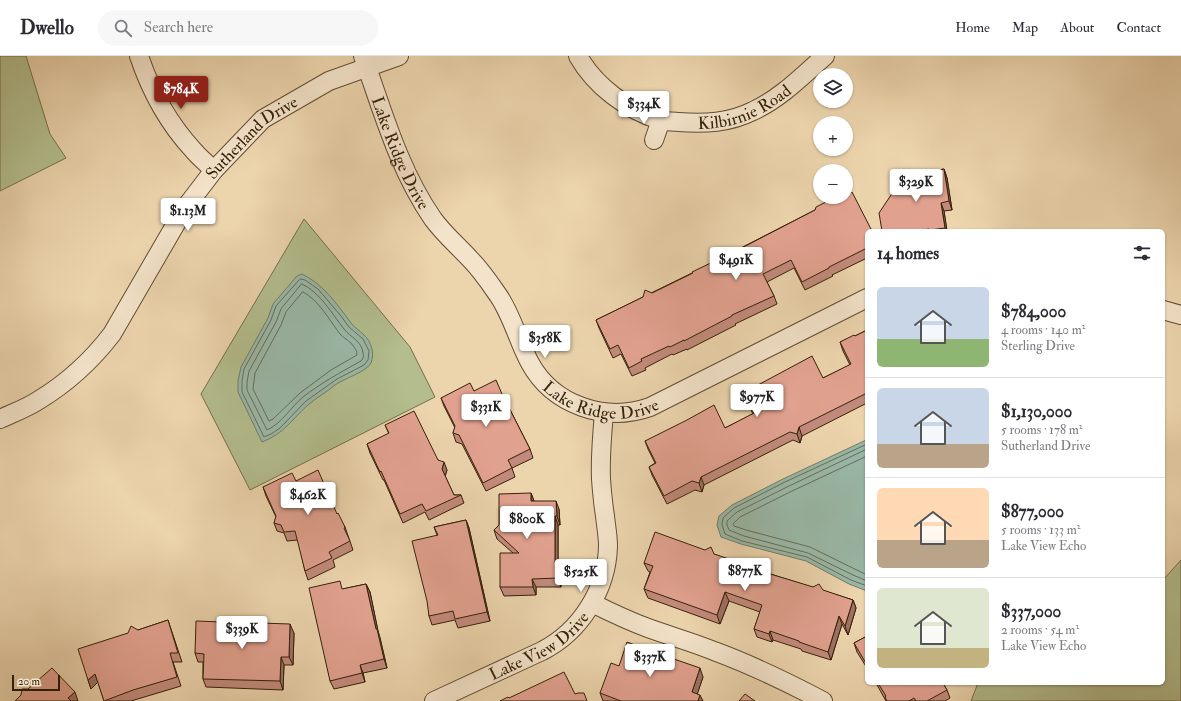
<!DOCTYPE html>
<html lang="en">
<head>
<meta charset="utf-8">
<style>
	:root { --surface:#fff; --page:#f7f7f7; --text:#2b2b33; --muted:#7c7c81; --line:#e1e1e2; --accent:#8f2418 }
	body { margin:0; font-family:"IM FELL Double Pica",serif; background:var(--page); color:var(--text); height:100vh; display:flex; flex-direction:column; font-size:15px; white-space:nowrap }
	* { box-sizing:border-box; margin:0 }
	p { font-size:13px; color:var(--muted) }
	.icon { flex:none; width:22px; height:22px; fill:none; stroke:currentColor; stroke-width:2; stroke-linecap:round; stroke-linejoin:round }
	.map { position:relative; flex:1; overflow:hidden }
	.drawer { position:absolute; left:865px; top:173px; width:300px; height:456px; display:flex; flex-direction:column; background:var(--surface); border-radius:6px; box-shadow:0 1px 3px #0004 }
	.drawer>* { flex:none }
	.buttons { position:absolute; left:813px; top:12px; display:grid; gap:8px }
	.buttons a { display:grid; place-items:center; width:40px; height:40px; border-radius:50%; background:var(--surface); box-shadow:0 1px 3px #0004; font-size:20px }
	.scale { position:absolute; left:12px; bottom:10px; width:48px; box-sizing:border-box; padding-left:4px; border:2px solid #352108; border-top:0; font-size:11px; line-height:14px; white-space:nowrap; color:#352108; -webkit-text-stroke:3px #f3e3ca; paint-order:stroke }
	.price { position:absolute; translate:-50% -34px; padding:0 9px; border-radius:4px; background:#fff; color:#222; font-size:13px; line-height:26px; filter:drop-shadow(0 1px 2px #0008) }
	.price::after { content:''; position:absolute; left:50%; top:24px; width:12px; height:9px; margin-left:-6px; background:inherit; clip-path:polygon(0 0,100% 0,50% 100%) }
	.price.current { background:var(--accent); color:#fff }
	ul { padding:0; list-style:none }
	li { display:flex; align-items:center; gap:12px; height:100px; padding:0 12px }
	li+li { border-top:1px solid var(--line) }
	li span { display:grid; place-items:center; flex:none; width:112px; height:80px; border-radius:6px; color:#555 }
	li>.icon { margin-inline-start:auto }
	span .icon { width:48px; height:48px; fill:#fffc; stroke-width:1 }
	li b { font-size:17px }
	h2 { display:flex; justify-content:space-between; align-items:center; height:48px; padding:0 12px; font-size:17px }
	header { display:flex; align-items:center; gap:24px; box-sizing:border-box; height:56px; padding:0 20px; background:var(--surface); border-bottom:1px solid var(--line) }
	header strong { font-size:19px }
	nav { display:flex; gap:22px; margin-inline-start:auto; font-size:14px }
	.search { width:280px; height:36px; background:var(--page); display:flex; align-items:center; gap:10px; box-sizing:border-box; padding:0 14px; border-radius:22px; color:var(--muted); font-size:15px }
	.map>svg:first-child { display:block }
	.green { fill:#b3bd8d; stroke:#746f4a }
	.water { fill:#99b8a7; stroke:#717c67 }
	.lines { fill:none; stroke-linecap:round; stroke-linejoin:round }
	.shore { stroke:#676c58; stroke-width:1 }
	.street-casing { stroke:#634e31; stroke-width:20 }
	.street { stroke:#f3e3ca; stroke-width:18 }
	.wall { fill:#c28a7b; stroke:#352108 }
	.shaded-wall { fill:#9e7164; stroke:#352108 }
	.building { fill:#e1a18f; stroke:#352108 }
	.labels { text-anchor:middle; stroke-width:3.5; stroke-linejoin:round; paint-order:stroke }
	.street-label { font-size:17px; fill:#352108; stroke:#f3e3ca }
</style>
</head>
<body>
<header>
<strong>Dwello</strong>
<div class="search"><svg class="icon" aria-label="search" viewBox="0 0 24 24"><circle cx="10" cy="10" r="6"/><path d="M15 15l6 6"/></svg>Search here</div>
<nav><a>Home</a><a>Map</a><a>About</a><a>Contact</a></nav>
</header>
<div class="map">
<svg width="1181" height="645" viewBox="0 0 1181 645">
	<rect width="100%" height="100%" fill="#ecd4ad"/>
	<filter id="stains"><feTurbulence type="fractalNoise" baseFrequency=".005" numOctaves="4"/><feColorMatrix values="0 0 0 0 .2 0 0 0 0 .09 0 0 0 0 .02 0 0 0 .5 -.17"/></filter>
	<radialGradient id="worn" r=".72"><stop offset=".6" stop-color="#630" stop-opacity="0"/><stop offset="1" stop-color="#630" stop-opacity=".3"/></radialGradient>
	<path class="green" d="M0,0H26L50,78L66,102L0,135Z
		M304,163L410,291L435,341L250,434L201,338Z
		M1181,504V645H971L978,627H1163V524Z"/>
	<path class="water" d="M302,218C323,228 337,248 351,267C354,271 360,275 364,279C371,285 375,298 371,307C366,316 345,322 335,329C327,336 317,341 308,349C291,364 285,377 262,386L238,336V325L241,311L268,262L273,248L297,220Z
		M867,384V535L849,528L806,505L741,488L721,481L717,469L719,460L732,449L783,423L864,385Z"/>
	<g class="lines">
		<path class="shore" d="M301,223L305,224L318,233L341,260L349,271L363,283L369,295L368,304L364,309L337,323L306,345L280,372L271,378L264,381L242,336V325L244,313L271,264L276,250L299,224Z
			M302,228C320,236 332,258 344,273C350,281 362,285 363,297C364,300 363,303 361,305C341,316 321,327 303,341C291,351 281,368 267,374L247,334V326L249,315L276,266L281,253Z
			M303,236C318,243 330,265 340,278C344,283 351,285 354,291C356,293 357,296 357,299L331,314L300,337L273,363L269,365L253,333L255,317L281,269L286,256Z
			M867,388L785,426L734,452L723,462L722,469L725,478L742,485L807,501L851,524L867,530
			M867,393L787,431L737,456L727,465V469L729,474L744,480L808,497L853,519L867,525
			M867,400L790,436L740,461L733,468L734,470L746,474L810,491L867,519"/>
		<g class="street-casing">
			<g id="street">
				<path d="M139,0C151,36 168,67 194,95C200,102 207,108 214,114"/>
				<path id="s1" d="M363,0C383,56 399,114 433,163C444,178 458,190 470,203C481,214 489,226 498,239C512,259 518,285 530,307C553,349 605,367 650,351L867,242"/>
				<path id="s2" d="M578,0C595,30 627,54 660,64C666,66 673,65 678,66C705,68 729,67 753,55C781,42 802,20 825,0"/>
				<path d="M654,84L661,64"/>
				<path d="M1163,254L1181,259"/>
				<path id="s3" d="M0,363C13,357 27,352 39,344C67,327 92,304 112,278L185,152L214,114L263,63L329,25L399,0"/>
				<path d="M592,547C610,556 629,565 648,572C670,580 692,586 714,595C752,609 787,626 823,645"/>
				<path id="s4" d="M434,645L542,595C581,575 607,533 608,490C608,480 606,470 605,460C603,448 602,436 601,423C600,401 602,379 604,357"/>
			</g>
		</g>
		<use href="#street" class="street"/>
	</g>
	<path class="wall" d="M944,113L947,122L952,154L944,155L947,175H882L912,119Z
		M828,141L867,175V202L832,219L833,220L805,234L794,212L767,226L774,240L777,248L735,268L736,269L687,294V293L673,299L672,298L645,312L646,314L632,320L621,298L613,302L599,272L596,264L692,217L815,154L829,144Z
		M867,274V347L802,380L800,387L793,384L704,429L702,436L695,434L667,448L652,419L649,411L655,407L648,393L645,385L725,372L753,358L746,343L743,335L823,322L850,309L843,295L840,286L855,280Z
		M474,335L502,338L530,393L533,402L512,412L515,421L486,435L462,388L456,386L453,377L455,372L444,350L441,342Z
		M385,369L438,404L447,414L445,420L454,439H461L464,447L429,464L425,456L403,467L384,424H383L370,397L367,388L389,378Z
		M296,425L337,458L345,471L353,494L333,504L335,511L308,524L305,515L298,484L287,485L284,477L277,475L274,467L276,461L266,440L263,431Z
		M531,437L534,445L559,453L560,469H558V508L560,515L561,531H536V539L504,540L500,531L513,497L497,483L494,474Z
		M466,464L469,472L490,565L458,572L455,564L432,569L429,560L437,479L434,471Z
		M714,498L745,510L853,544L856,552L848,579L842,568L831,604L802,595L801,593L773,584L772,586L757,581L754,573L760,556L729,545L720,568L648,542L644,533L650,516L648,515L644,507Z
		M366,528L370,536L378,575L380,582L387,612L363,617L365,626L334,633L330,625L343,533Z
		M168,564L182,606H173L181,630L131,645H104L98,626L91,633L88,624L138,574Z
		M259,567L294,577L293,609H284L283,634L206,631L203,623V606H198L195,597Z
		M867,580V612L857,596L854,587Z
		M619,610L703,621L697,638L703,645H603L600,637Z
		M876,627H943L947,634L950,642L945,645H886Z"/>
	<path class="shaded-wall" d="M944,113L947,122L952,154L949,145Z
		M941,147L944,155L947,175H946L945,172Z
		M799,371L802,380L800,387L797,378Z
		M444,406L447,414L445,421L442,413Z
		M701,421L704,429L702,436L699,427Z
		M531,437L534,445H531Z
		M556,445L559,453L560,469L557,460Z
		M555,460L558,469V508L560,515L561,531L558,522L555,506Z
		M466,464L469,472L490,565L487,556Z
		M532,523L536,531V539L533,531Z
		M366,528L370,536L378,575L380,582L387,612L384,603L376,573Z
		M725,536L729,545L720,568L717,559Z
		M853,544L856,552L848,579L845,570Z
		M839,560L842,568L831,604L828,596Z
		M290,568L294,577L293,609L289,601Z
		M770,575L773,584L772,586L769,578Z
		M281,601L284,609L283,634L280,625Z
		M360,609L363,617L365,626L362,617Z
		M700,612L703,621L695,645L692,636Z
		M95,618L98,626L91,633L88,624Z
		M75,636L78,645H69L68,642Z
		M700,639L703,645H698Z"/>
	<path class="building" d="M944,113L949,145L941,147L945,172L930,174L929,173L917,175H914V174L910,175H882L879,157L907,115L912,119Z
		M852,136L872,175H867V192L829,211V212L802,226L791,204L763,218L774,240L732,259V260L684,285V284L670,291L669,290L641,303L642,305L629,312L618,289L610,293L596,264L643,241L645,234L652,237L693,217L692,216L719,203L721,196L728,199L815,154L816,151L830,144L828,141H846V139Z
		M867,274V337L799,371L797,378L790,376L701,421L699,427L692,425L664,440L649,411L656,407L645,385L687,364L714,349L725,372L754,357L743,335L758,329L812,300L823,322L851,308L840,286L854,279L855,280Z
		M496,324L502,338L530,393L508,404L512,412L483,427L459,379L453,377L455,370L441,342L470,327L474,335Z
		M414,355L438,404L444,406L442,413L454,439H461L426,455L422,448L400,458L381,415L380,416L367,388L389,377L385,369Z
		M318,414L337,458L338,457L345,471L344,472L350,485L329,496L332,502L305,515L295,475L284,476L281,469L274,467L276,460L263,431L292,417L296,425Z
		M531,437V445H556L557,460H555V506H557L558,522L532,523L533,531H500V497H519L494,474L499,469V438Z
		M466,464L487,556L455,563L453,555L429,560L427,545L412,485L438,479L434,471Z
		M655,476L705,494L711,491L714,498L744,508V510L813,531L819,528L823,534L853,544L845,570L839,560L828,596L799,586V585L770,575L769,578L754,573L762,549L725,536L717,559L644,533L653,510L644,507Z
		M340,525L342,533L366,528L376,573H377L384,603L360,609L362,617L330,625L309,532Z
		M254,562L259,567L290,568L289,601H281L280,625L203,623L204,598L195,597L196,565L249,567Z
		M168,564L178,597H170L177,621L133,634L104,645L95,618L88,624L78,593L128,577L131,570L138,574Z
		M867,580V609L854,587Z
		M627,586L671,603V602L700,612L692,636L700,639L698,645H621L600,637L611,607L619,610Z
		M52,612L75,636L68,642L71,645H15L21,639L22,633H28Z
		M564,616L575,638L578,637H584L587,645H500L508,641L509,642Z
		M878,627H943L947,634L927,645H916L914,642L909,645H887L885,641L886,640Z
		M745,638L755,645H739Z"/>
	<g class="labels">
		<g class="street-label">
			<text dy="6" stroke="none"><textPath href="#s2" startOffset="194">Kilbirnie Road</textPath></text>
			<text dy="6" stroke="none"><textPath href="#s3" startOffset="386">Sutherland Drive</textPath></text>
			<text dy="6" stroke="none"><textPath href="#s1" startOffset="104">Lake Ridge Drive</textPath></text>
			<text dy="6" stroke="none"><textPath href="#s1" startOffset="440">Lake Ridge Drive</textPath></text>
			<text dy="6" stroke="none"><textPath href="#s4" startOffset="119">Lake View Drive</textPath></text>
		</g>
	</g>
	<rect width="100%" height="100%" filter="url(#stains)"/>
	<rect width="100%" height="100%" fill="url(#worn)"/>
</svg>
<div class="buttons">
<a><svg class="icon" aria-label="layers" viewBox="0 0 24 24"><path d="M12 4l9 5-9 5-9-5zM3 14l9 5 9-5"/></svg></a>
<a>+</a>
<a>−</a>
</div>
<div class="scale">20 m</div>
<b class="price current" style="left:181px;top:54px">$784K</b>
<b class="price" style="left:644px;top:69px">$334K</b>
<b class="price" style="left:916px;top:147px">$329K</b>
<b class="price" style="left:188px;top:176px">$1.13M</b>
<b class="price" style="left:736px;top:225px">$491K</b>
<b class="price" style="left:545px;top:303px">$358K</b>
<b class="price" style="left:757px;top:362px">$977K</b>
<b class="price" style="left:486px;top:372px">$331K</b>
<b class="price" style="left:308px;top:460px">$462K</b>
<b class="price" style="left:527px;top:484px">$800K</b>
<b class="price" style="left:745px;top:536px">$877K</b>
<b class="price" style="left:581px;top:537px">$525K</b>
<b class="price" style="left:242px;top:594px">$339K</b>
<b class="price" style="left:650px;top:622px">$337K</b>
<section class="drawer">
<h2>14 homes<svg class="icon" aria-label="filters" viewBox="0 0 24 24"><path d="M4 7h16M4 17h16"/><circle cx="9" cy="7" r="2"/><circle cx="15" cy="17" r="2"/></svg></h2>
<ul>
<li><span style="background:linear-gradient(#c9d6e8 65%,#8fb573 0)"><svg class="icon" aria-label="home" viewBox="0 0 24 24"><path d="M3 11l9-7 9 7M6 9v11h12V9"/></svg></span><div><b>$784,000</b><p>4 rooms · 140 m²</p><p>Sterling Drive</p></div></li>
<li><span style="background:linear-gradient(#c9d6e8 70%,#b9a48a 0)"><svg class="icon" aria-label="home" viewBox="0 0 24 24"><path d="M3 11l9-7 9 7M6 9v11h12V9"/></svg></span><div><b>$1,130,000</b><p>5 rooms · 178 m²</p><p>Sutherland Drive</p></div></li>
<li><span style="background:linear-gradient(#ffd9b3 65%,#b9a48a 0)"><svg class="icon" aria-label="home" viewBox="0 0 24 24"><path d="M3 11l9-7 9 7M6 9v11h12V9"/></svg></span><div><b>$877,000</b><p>5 rooms · 133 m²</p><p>Lake View Echo</p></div></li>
<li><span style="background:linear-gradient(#dfe7d0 75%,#c2b280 0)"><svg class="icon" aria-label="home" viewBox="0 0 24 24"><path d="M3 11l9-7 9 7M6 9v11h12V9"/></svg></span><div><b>$337,000</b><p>2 rooms · 54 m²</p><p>Lake View Echo</p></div></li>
</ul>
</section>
</div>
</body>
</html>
